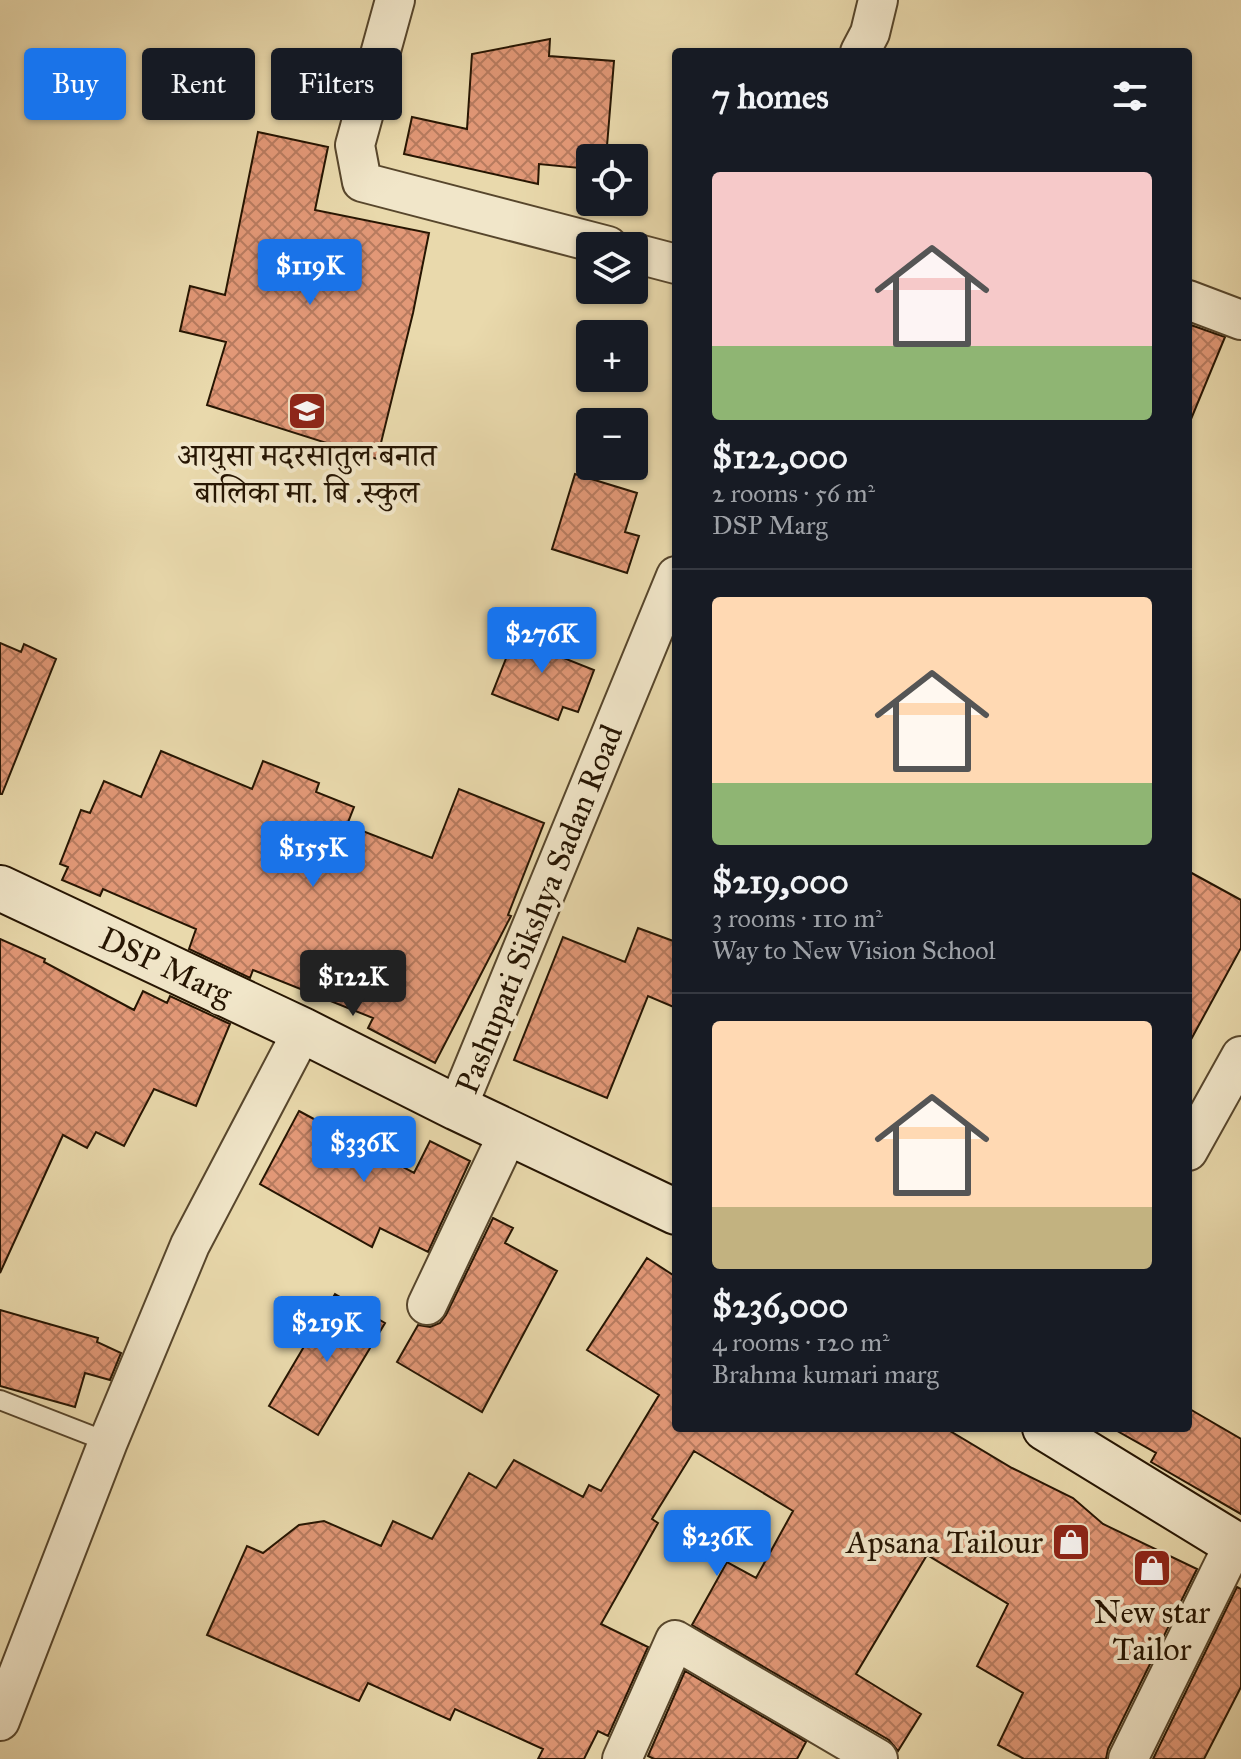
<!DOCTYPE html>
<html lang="en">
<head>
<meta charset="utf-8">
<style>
	:root { --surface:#171b24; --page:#242831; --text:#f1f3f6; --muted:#9ea1a6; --line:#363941; --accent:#1a73e8 }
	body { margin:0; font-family:"IM FELL Great Primer","Noto Serif Devanagari",serif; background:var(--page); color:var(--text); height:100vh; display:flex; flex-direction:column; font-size:30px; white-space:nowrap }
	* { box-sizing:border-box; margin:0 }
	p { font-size:26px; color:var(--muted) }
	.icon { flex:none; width:44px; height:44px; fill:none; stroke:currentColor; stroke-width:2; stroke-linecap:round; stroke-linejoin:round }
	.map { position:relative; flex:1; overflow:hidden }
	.panel { position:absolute; left:672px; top:48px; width:520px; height:1384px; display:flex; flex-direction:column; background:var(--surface); border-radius:8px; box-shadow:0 2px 6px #0004 }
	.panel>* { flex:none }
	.guide { position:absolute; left:24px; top:48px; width:528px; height:72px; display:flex; gap:16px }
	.controls { position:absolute; left:576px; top:144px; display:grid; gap:16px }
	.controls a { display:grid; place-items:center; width:72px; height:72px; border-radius:8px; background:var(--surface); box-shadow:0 2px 6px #0004; font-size:40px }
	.price { position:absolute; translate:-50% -68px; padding:0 18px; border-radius:8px; background:var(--accent); color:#fff; font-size:26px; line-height:52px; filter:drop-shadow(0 2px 4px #0008) }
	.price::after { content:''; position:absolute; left:50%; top:48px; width:24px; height:18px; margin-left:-12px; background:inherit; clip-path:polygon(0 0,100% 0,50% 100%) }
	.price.on { background:#222; color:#fff }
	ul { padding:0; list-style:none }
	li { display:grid; align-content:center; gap:16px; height:424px; padding:0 40px }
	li+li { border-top:2px solid var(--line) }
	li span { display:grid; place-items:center; height:248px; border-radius:8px; color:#555 }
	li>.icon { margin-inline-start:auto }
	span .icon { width:144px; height:144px; fill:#fffc; stroke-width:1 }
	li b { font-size:34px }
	h2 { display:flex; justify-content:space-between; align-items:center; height:96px; padding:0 40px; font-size:34px }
	.pill { padding:0 28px; border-radius:8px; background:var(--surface); box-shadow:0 2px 6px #0004; font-size:28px; line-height:72px }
	.pill.on { background:var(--accent); color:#fff }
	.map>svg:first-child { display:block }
	.building { fill:url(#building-cross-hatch); stroke:#261502; stroke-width:2 }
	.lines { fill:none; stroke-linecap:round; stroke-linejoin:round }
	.lane-casing { stroke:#57462c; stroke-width:22 }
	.street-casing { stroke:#57462c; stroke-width:42 }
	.secondary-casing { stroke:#261502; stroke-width:48 }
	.lane { stroke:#f1e6c9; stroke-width:18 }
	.street { stroke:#f1e6c9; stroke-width:38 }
	.secondary { stroke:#f1e6c9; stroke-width:44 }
	.labels { text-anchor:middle; stroke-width:8; stroke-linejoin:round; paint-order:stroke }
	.poi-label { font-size:32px; fill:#261502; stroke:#f1e6c9 }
	.street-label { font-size:32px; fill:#261502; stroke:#f1e6c9 }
</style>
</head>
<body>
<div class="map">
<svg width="1241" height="1759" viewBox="0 0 1241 1759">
	<defs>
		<pattern id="building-cross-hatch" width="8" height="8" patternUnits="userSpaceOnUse" patternTransform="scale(2)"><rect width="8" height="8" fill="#e29877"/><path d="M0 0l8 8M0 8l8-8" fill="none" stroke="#b77b5f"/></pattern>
	</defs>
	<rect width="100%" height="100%" fill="#e9d9ac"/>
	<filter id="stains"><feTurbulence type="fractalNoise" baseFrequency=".0025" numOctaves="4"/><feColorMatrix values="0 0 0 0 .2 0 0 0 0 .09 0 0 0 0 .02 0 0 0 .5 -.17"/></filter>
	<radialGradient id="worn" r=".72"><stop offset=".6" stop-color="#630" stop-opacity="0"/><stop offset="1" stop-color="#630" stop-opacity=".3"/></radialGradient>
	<path class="building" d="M550,39L549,56L614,61L606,158H590V169L539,164L538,184L404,154L412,117L467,129L472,54Z
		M258,132L328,147L315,210L429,233L413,313L377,459L207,405L226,342L180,331L190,286L225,295Z
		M1188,324L1225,337L1189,424H1188Z
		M575,474L637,493L625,532L639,536L627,573L552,549Z
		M520,623L567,641L561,657L594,670L578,712L563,707L558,720L492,694Z
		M0,643L21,652L24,644L56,659L2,794H0Z
		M161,751L252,789L263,761L319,783L316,792L354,807L347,825L432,858L459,789L544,823L508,915L511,916L435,1063L368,1028L373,1018L253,970L250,978L189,949L196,929L103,889L100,896L62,880L68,867L60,864L81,810L90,813L104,781L141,797Z
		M1188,871L1241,900V948L1188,1045Z
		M638,928L676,942V1008L648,996L607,1098L514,1060L563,937L625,962Z
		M0,939L45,959L44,962L134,1010L143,991L167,1003L170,996L230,1024L196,1106L154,1089L124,1146L96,1132L87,1148L63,1135L0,1273Z
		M299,1111L414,1173L430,1141L470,1161L428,1252L380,1228L372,1247L260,1184Z
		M493,1218L513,1228L505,1243L557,1271L482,1412L397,1362L418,1325L430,1327L440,1323L446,1315Z
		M647,1258L676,1277V1428H945L1012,1468L1073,1498L1103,1524L1197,1569L1108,1749L1106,1759H1024L998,1745L1023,1693L977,1666L1008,1604L927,1555L856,1674L921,1714L898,1751L889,1740L692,1625L727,1562L756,1578L793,1511L694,1451L652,1519L658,1523L601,1624L648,1647L608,1736L598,1731L584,1759H538L543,1749L455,1709L450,1720L368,1683L359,1701L207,1635L247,1546L263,1553L299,1525L324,1521L381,1546L393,1521L432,1539L469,1473L496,1488L514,1460L583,1497L589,1485L601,1491L659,1395L587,1350Z
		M335,1294L385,1323L318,1435L269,1406Z
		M0,1310L98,1338L97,1342L121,1353L110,1380L85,1373L75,1407L0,1386Z
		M1188,1408L1241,1439V1514L1151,1462L1156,1453L1112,1428H1188Z
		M1237,1587L1241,1589V1687L1204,1759H1153Z
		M685,1671L806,1742L797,1759H654L648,1756Z"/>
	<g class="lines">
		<g class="lane-casing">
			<path id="lane" d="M0,1400L108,1442"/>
		</g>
		<g class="street-casing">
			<path id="street" d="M395,0L355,145L362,182L608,246
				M860,52L870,33L878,0
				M634,253L676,264
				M1188,300L1241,320
				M457,1108L676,576
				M1188,1151L1241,1056
				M427,1305L509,1132
				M0,1721L108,1442L190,1245L292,1051L302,1030
				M622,1759L675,1640L878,1759
				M1128,1759L1234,1544"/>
		</g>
		<g class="secondary-casing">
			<path id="secondary" d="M0,888L302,1030L457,1108L676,1212
				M1045,1428L1241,1548"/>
		</g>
		<use href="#lane" class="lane"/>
		<use href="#street" class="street"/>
		<use href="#secondary" class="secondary"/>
	</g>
	<defs>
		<g id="school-square" transform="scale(2)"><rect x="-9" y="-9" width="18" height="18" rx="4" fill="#8f2418" stroke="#f1e6c9"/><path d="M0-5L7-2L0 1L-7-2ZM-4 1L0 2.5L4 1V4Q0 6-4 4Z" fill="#fff"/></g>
		<g id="shop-square" transform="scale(2)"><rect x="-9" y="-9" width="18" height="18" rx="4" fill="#8f2418" stroke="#f1e6c9"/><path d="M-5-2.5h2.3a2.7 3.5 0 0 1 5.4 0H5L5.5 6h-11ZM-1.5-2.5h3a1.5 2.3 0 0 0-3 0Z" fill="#fff"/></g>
	</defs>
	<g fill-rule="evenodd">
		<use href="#school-square" x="307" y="411"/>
		<use href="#shop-square" x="1071" y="1542"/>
		<use href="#shop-square" x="1152" y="1568"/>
	</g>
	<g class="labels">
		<g class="poi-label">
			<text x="307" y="466">आयुसा मदरसातुल बनात<tspan x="307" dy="37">बालिका मा. बि .स्कुल</tspan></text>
			<text x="1043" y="1553" text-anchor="end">Apsana Tailour</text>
			<text x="1152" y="1623">New star<tspan x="1152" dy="37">Tailor</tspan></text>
		</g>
		<g class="street-label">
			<text transform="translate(539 909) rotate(-68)" y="11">Pashupati Sikshya Sadan Road</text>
			<text transform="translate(166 966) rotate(25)" y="11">DSP Marg</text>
		</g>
	</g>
	<rect width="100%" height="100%" filter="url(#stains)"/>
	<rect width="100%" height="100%" fill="url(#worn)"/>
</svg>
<div class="controls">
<a><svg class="icon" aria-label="locate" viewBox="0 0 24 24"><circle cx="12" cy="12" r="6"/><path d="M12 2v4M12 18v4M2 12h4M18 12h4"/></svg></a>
<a><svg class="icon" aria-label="layers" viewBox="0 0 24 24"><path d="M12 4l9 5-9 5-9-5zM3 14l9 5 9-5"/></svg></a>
<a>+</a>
<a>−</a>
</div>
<b class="price" style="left:310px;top:307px">$119K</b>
<b class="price" style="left:542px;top:675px">$276K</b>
<b class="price" style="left:313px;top:889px">$155K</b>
<b class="price on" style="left:353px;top:1018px">$122K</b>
<b class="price" style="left:364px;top:1184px">$336K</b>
<b class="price" style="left:327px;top:1364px">$219K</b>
<b class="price" style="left:717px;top:1578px">$236K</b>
<div class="guide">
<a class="pill on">Buy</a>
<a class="pill">Rent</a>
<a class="pill">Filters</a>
</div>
<section class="panel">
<h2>7 homes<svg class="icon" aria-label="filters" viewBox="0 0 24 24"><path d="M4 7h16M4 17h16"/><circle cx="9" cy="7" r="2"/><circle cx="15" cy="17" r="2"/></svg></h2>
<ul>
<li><span style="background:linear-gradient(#f6c9c9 70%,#8fb573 0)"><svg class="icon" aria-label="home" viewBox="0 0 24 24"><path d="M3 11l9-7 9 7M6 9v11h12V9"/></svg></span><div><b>$122,000</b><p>2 rooms · 56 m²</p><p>DSP Marg</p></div></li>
<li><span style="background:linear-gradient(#ffd9b3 75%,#8fb573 0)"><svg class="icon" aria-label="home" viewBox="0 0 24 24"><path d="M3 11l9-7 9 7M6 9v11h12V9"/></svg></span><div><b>$219,000</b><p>3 rooms · 110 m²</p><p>Way to New Vision School</p></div></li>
<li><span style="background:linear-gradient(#ffd9b3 75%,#c2b280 0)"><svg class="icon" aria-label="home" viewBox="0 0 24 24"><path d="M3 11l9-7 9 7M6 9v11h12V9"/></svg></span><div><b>$236,000</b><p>4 rooms · 120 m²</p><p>Brahma kumari marg</p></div></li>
</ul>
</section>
</div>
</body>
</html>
